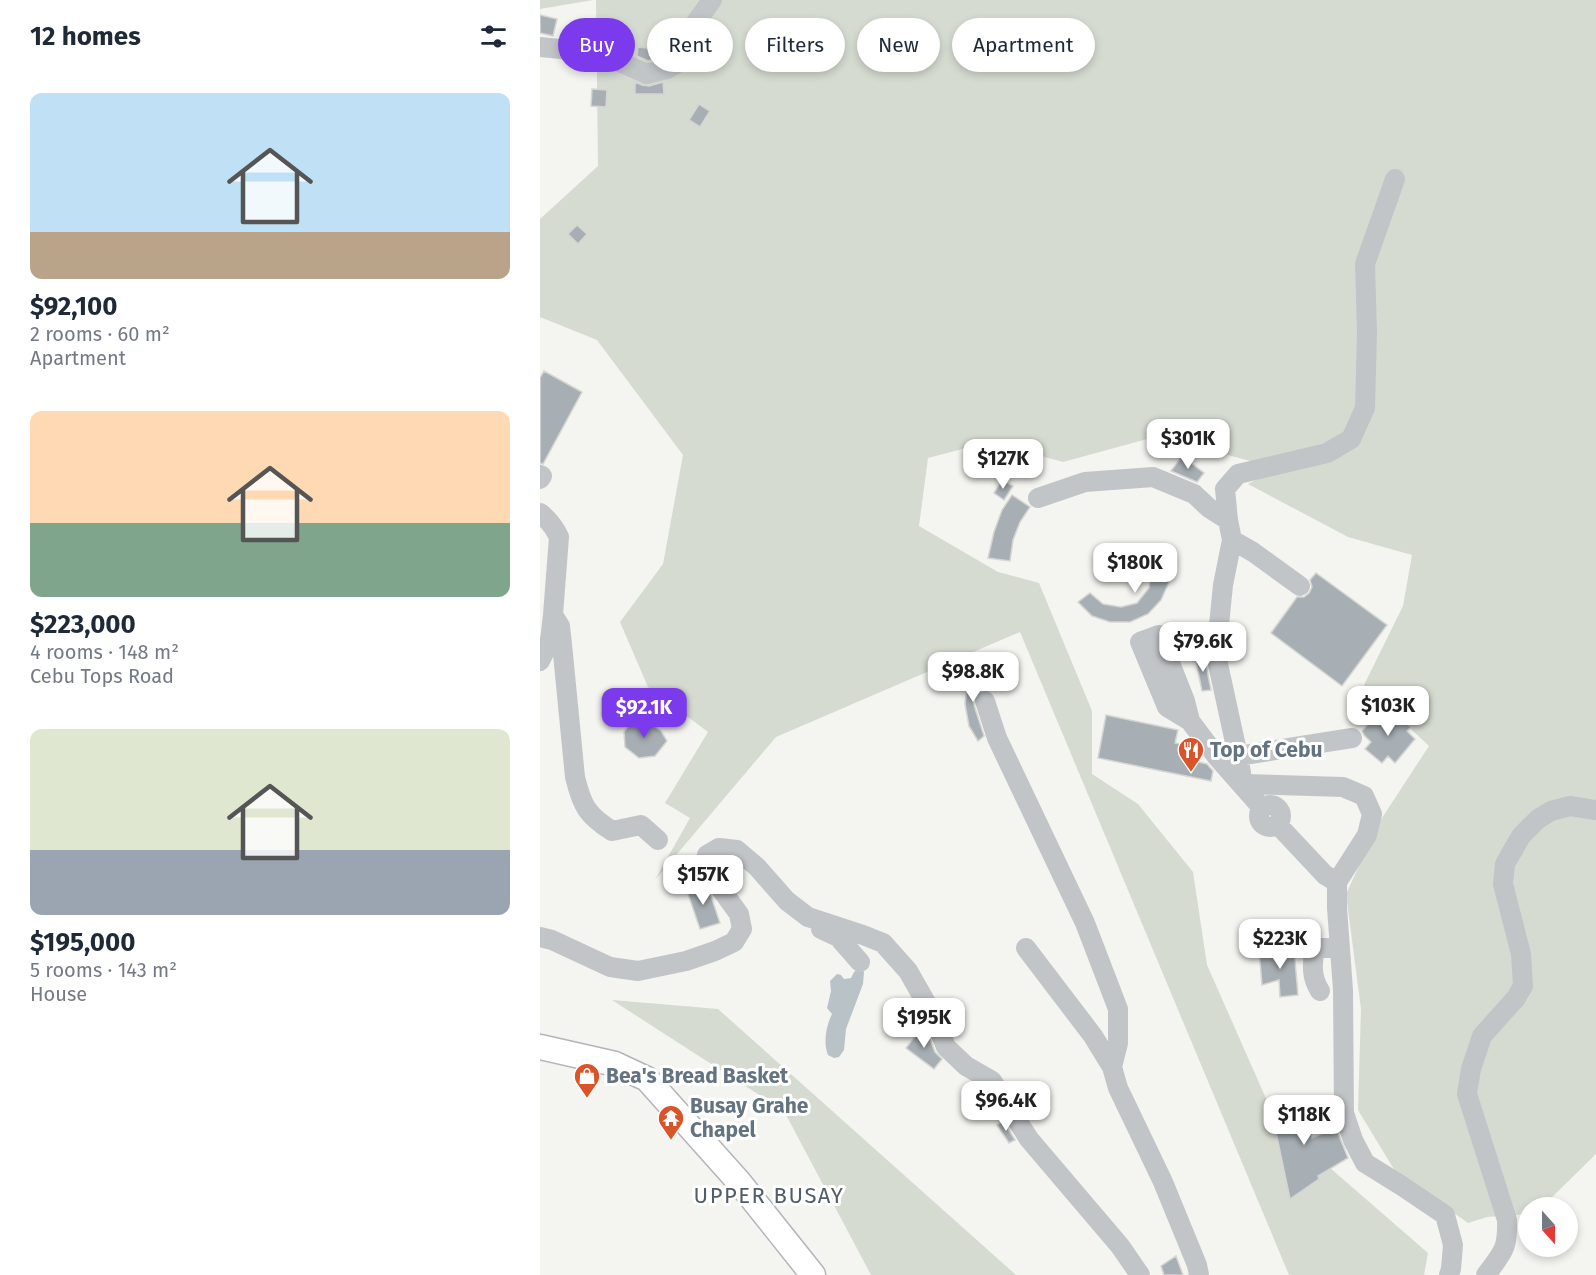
<!DOCTYPE html>
<html lang="en">
<head>
<meta charset="utf-8">
<style>
	:root { --surface:#fff; --page:#f6f6f7; --text:#1f2937; --muted:#747a83; --accent:#7c3aed }
	body { margin:0; font-family:"Fira Sans",sans-serif; background:var(--page); color:var(--text); height:100vh; display:flex; flex-direction:column; font-size:22px; white-space:nowrap }
	* { box-sizing:border-box; margin:0 }
	p { font-size:20px; color:var(--muted) }
	.icon { flex:none; width:33px; height:33px; fill:none; stroke:currentColor; stroke-width:2; stroke-linecap:round; stroke-linejoin:round }
	.map { position:relative; flex:1; overflow:hidden }
	.drawer { display:flex; flex-direction:column; background:var(--surface); width:540px }
	.drawer>* { flex:none }
	.top-card { position:absolute; left:18px; top:18px; width:570px; height:54px; display:flex; gap:12px }
	.needle { width:39px; rotate:159deg }
	.buttons { position:absolute; left:978px; top:1197px; display:grid; gap:12px }
	.buttons a { display:grid; place-items:center; width:60px; height:60px; border-radius:50%; background:var(--surface); box-shadow:0 3px 9px #0003; font-size:30px }
	.price { position:absolute; translate:-50% -51px; padding:0 14px; border-radius:12px; background:#fff; color:#222; font-size:20px; line-height:39px; filter:drop-shadow(0 2px 3px #0008) }
	.price::after { content:''; position:absolute; left:50%; top:36px; width:18px; height:14px; margin-left:-9px; background:inherit; clip-path:polygon(0 0,100% 0,50% 100%) }
	.price.current { background:var(--accent); color:#fff }
	ul { padding:0; list-style:none }
	li { display:grid; align-content:center; gap:12px; height:318px; padding:0 30px }
	li span { display:grid; place-items:center; height:186px; border-radius:12px; color:#555 }
	li>.icon { margin-inline-start:auto }
	span .icon { width:108px; height:108px; fill:#fffc; stroke-width:1 }
	li b { font-size:26px }
	h2 { display:flex; justify-content:space-between; align-items:center; height:72px; padding:0 30px; font-size:26px }
	.chip { padding:0 21px; border-radius:27px; background:var(--surface); box-shadow:0 3px 9px #0003; font-size:21px; line-height:54px }
	.chip.current { background:var(--accent); color:#fff }
	main { display:flex; flex:1; min-height:0 }
	.map>svg:first-child { display:block }
	.green { fill:#d5dbd1 }
	.water { fill:#b9c3c7 }
	.building { fill:#a8afb4; stroke:#d5d5d3; stroke-width:1.5 }
	.lines { fill:none; stroke-linecap:round; stroke-linejoin:round }
	.major-casing { stroke:#b2b6ba; stroke-width:27 }
	.minor { stroke:#c2c5c8; stroke-width:20 }
	.major { stroke:#fff; stroke-width:24 }
	.labels { text-anchor:middle; stroke-width:6; stroke-linejoin:round; paint-order:stroke }
	.poi-label { font-size:21px; font-weight:bold; fill:#647380; stroke:#fff; text-anchor:start }
	.neighbourhood-label { font-size:22px; letter-spacing:1.5px; fill:#525d66; stroke:#fff }
</style>
</head>
<body>
<main>
<section class="drawer">
<h2>12 homes<svg class="icon" aria-label="filters" viewBox="0 0 24 24"><path d="M4 7h16M4 17h16"/><circle cx="9" cy="7" r="2"/><circle cx="15" cy="17" r="2"/></svg></h2>
<ul>
<li><span style="background:linear-gradient(#bfe0f5 75%,#b9a48a 0)"><svg class="icon" aria-label="home" viewBox="0 0 24 24"><path d="M3 11l9-7 9 7M6 9v11h12V9"/></svg></span><div><b>$92,100</b><p>2 rooms · 60 m²</p><p>Apartment</p></div></li>
<li><span style="background:linear-gradient(#ffd9b3 60%,#7fa58c 0)"><svg class="icon" aria-label="home" viewBox="0 0 24 24"><path d="M3 11l9-7 9 7M6 9v11h12V9"/></svg></span><div><b>$223,000</b><p>4 rooms · 148 m²</p><p>Cebu Tops Road</p></div></li>
<li><span style="background:linear-gradient(#dfe7d0 65%,#9aa5b1 0)"><svg class="icon" aria-label="home" viewBox="0 0 24 24"><path d="M3 11l9-7 9 7M6 9v11h12V9"/></svg></span><div><b>$195,000</b><p>5 rooms · 143 m²</p><p>House</p></div></li>
</ul>
</section>
<div class="map">
<svg width="1056" height="1275" viewBox="0 0 1056 1275">
	<rect width="100%" height="100%" fill="#f4f4f0"/>
	<path class="green" d="M0,0H53L0,9Z
		M56,0H1056V1154L1002,1207L988,1208V1214L947,1217L928,1223L855,1171L818,1110L821,1009L806,894L840,821L889,746L824,685L863,606L872,555L808,537L708,484L775,449L714,462L684,454L666,423L523,462L449,442L388,458L379,526L458,572L499,583L552,711V774L598,804L653,872L667,965L736,1121L888,1253L884,1275H749L480,632L236,737L115,880L150,818L125,803L168,732L108,687L80,622L123,564L143,455L57,340L0,317V219L58,166Z
		M72,1000L178,1009L476,1275H331L244,1111Z"/>
	<path class="water" d="M320,968L324,972L323,984L306,1029L304,1050L299,1057L294,1058L288,1055C283,1043 286,1026 292,1014L287,1008L291,991L290,981L297,974L301,975L304,979L311,978L314,972Z"/>
	<path class="building" d="M0,15L17,19L13,36L0,33Z
		M118,44L120,58L108,61L97,56L98,47L108,48L107,46Z
		M95,82L102,85L109,86L123,82L124,94H95Z
		M52,89L67,90L66,107L51,106Z
		M159,104L170,111L160,127L149,120Z
		M37,225L47,234L38,244L28,234Z
		M4,371L42,392L3,464L0,463V378Z
		M642,456L664,473L657,482L631,471Z
		M462,480L473,486L464,500L454,493Z
		M472,495L490,507L480,522L473,540L470,561L448,558L454,532L462,510Z
		M621,544L629,563V582L621,600L608,614L590,622H570L552,616L538,602L550,593L563,604L581,607L597,603L609,588L612,569L606,552Z
		M776,573L847,625L802,686L731,633L757,597H764L769,593L772,587L770,580Z
		M664,655L671,690L662,691L655,657Z
		M429,672H437L436,675L440,673L444,684L436,690L433,699L434,705L444,736L438,741L429,726L425,704L427,688L424,681L428,679Z
		M840,710L853,720L857,716L871,727L867,731L875,739L855,763L848,756L842,763L825,749L831,742L824,735L822,731Z
		M566,715L638,730L635,743L655,747L656,749L654,761L667,764L673,771L671,781L558,758Z
		M94,719L108,722L121,731L127,741L115,756L99,758L85,747L84,732Z
		M162,883L171,896L180,923L160,929L146,888Z
		M754,949L758,995L740,997L739,980L722,985L719,950Z
		M381,1029L388,1034L395,1052L402,1059L394,1069L366,1048Z
		M765,1098L772,1138L796,1128L808,1158L778,1176L779,1179L750,1199L730,1104Z
		M463,1121L475,1140L469,1143L457,1125Z
		M636,1256L643,1275H624L621,1266Z"/>
	<g class="lines">
		<g class="major-casing">
			<path id="major" d="M0,1047L75,1064L107,1079L199,1182L273,1275"/>
		</g>
		<path class="minor" d="M0,47L40,51L66,56L107,74L127,69L139,62L149,45L154,25L172,0
			M0,475L2,476L0,479
			M498,498L545,482L613,477L654,494L669,508L688,520
			M0,513C9,520 14,526 19,537L13,615L10,640L0,661
			M692,540L713,552L760,586
			M13,615L20,626L22,644L35,777C42,806 47,815 72,831L101,825L118,840
			M445,701L457,738L545,923L578,1009V1043L572,1067L578,1088L623,1182L657,1265L659,1275
			M650,721L627,707L600,642L619,635L645,701L650,721L677,757L722,808
			M698,756L812,738
			M703,784L698,756L676,655L683,585L692,540L688,520L685,489L698,474L787,453L811,439L825,408L827,333L825,264L855,179
			M703,784L803,787L824,796L832,814L827,835L797,882V908L803,990L804,1113L813,1140L825,1163L862,1186L905,1215L913,1245L911,1269L909,1275
			M719 816a11 11 0 1 1 22 0a11 11 0 1 1-22 0Z
			M738,825L785,875L797,882
			M281,929L298,937L320,962
			M0,937L12,940L70,967L98,971L146,961L175,951L194,942L202,929L199,914L165,867L167,855L179,848L197,850L217,867L247,901L268,917L323,935L343,943L368,971L393,1015L406,1047L426,1066L452,1081L489,1139L580,1246L600,1275
			M486,948L553,1036L572,1067
			M780,991C771,977 772,964 775,948H799
			M946,1275C963,1252 968,1249 967,1220L927,1094L931,1069L942,1036L976,998L983,986L981,954L963,884L965,864L981,836L998,819L1011,811L1030,806L1056,810"/>
		<use href="#major" class="major"/>
	</g>
	<defs>
		<g id="restaurant-pin" transform="scale(1.35)"><path d="M0 17L-7.5 6A9.5 9.5 0 1 1 7.5 6Z" fill="#db5429" stroke="#fff"/><path d="M-5-6h1v4h1v-4h1v4h1v-4h1v5L-1.5 .5V6h-2V.5L-5-1ZM5-6V6H3V1.5H1.5Q1.5-4 5-6Z" fill="#fff"/></g>
		<g id="shop-pin" transform="scale(1.35)"><path d="M0 17L-7.5 6A9.5 9.5 0 1 1 7.5 6Z" fill="#db5429" stroke="#fff"/><path d="M-5-2.5h2.3a2.7 3.5 0 0 1 5.4 0H5L5.5 6h-11ZM-1.5-2.5h3a1.5 2.3 0 0 0-3 0Z" fill="#fff"/></g>
		<g id="temple-pin" transform="scale(1.35)"><path d="M0 17L-7.5 6A9.5 9.5 0 1 1 7.5 6Z" fill="#db5429" stroke="#fff"/><path d="M0-6L5-2H3V0L6.5 2.5H4V6H1.5V3h-3V6H-4V2.5H-6.5L-3 0V-2H-5Z" fill="#fff"/></g>
	</defs>
	<g fill-rule="evenodd">
		<use href="#restaurant-pin" x="651" y="750"/>
		<use href="#shop-pin" x="47" y="1076"/>
		<use href="#temple-pin" x="131" y="1118"/>
	</g>
	<g class="labels">
		<g class="poi-label">
			<text x="670" y="757">Top of Cebu</text>
			<text x="66" y="1083">Bea's Bread Basket</text>
			<text x="150" y="1113">Busay Grahe<tspan x="150" dy="24">Chapel</tspan></text>
		</g>
		<g class="neighbourhood-label">
			<text x="229" y="1203">UPPER BUSAY</text>
		</g>
	</g>
</svg>
<div class="buttons">
<a><svg class="needle" viewBox="-14 -14 28 28"><path d="M0-13l5 13h-10z" fill="#e53935"/><path d="M0 13l5-13h-10z" fill="#747a83"/></svg></a>
</div>
<b class="price" style="left:648px;top:470px">$301K</b>
<b class="price" style="left:463px;top:490px">$127K</b>
<b class="price" style="left:595px;top:594px">$180K</b>
<b class="price" style="left:663px;top:673px">$79.6K</b>
<b class="price" style="left:433px;top:703px">$98.8K</b>
<b class="price" style="left:848px;top:737px">$103K</b>
<b class="price current" style="left:104px;top:739px">$92.1K</b>
<b class="price" style="left:163px;top:906px">$157K</b>
<b class="price" style="left:740px;top:970px">$223K</b>
<b class="price" style="left:384px;top:1049px">$195K</b>
<b class="price" style="left:466px;top:1132px">$96.4K</b>
<b class="price" style="left:764px;top:1146px">$118K</b>
<div class="top-card">
<a class="chip current">Buy</a>
<a class="chip">Rent</a>
<a class="chip">Filters</a>
<a class="chip">New</a>
<a class="chip">Apartment</a>
</div>
</div>
</main>
</body>
</html>
